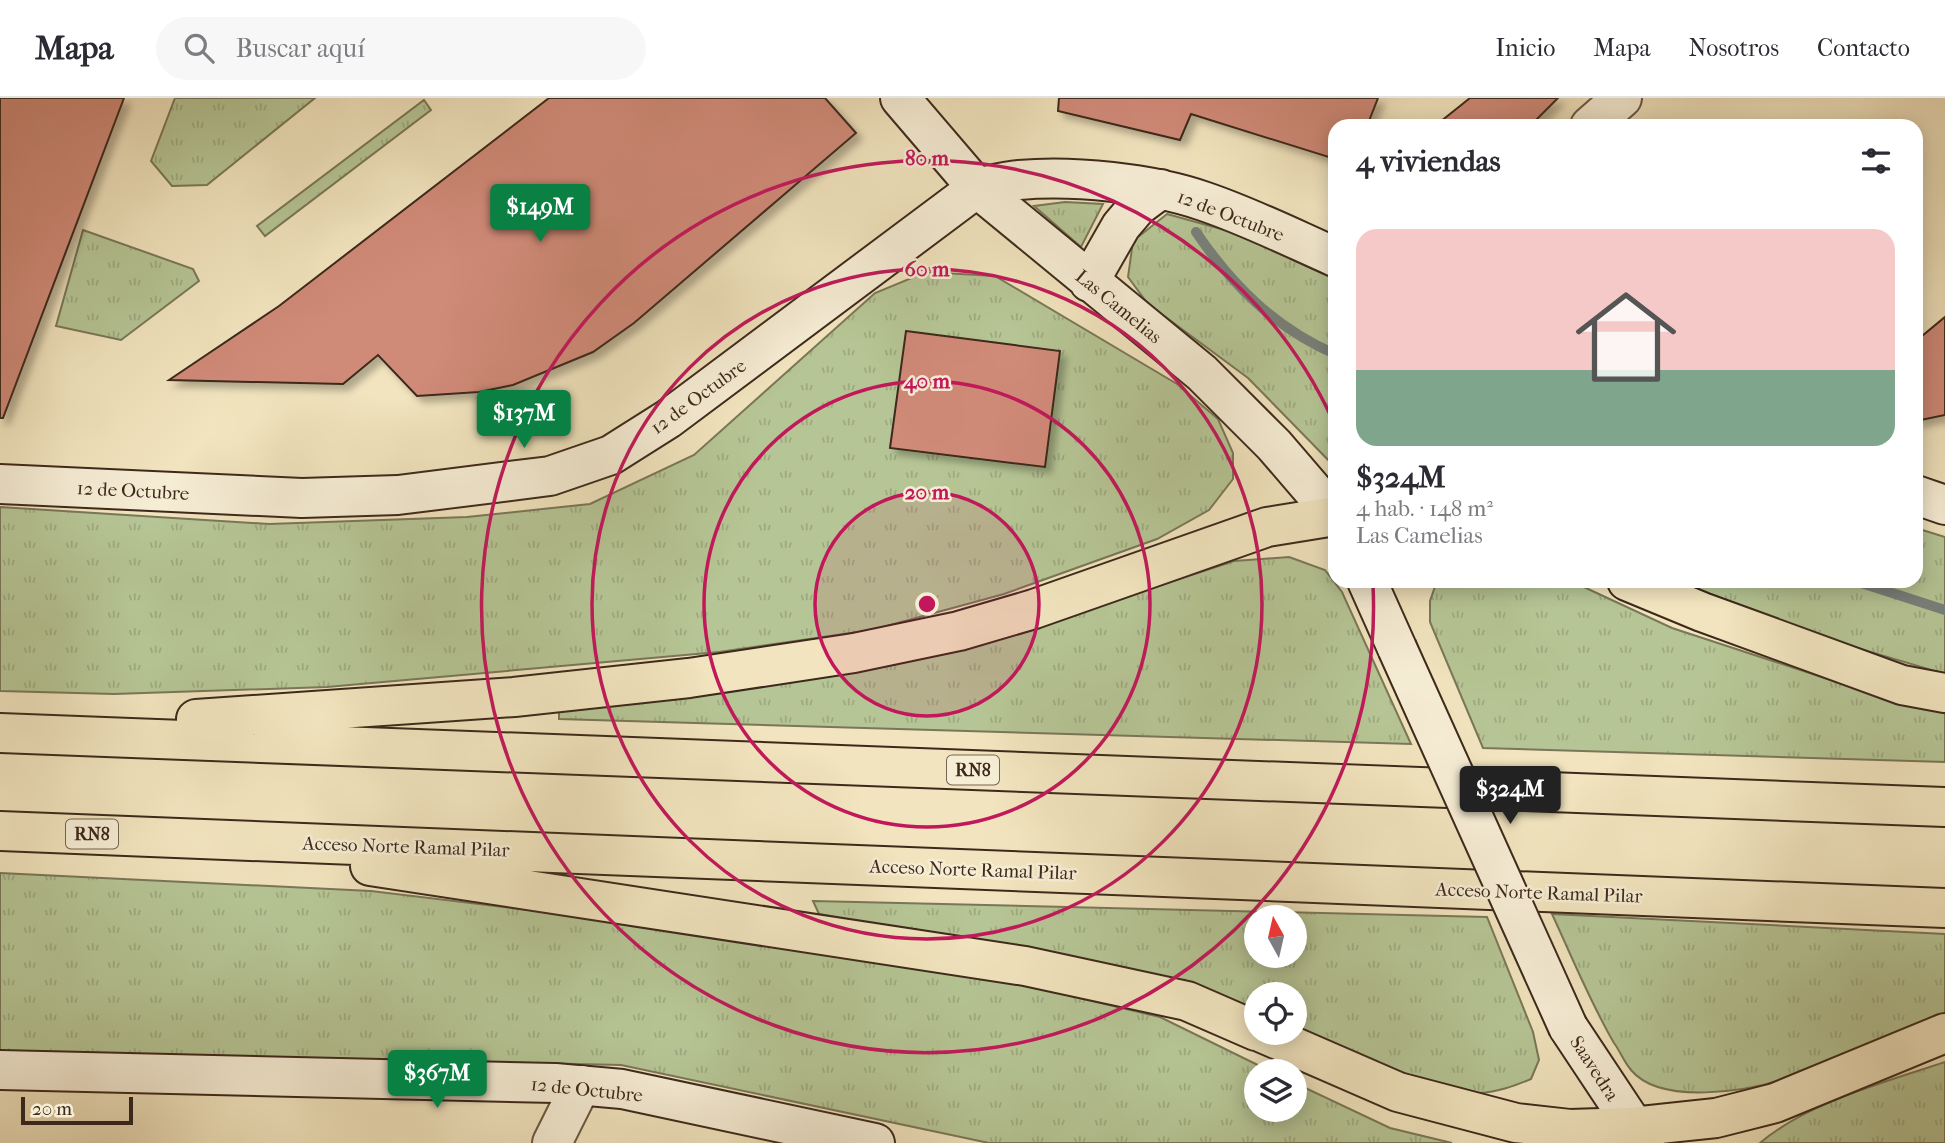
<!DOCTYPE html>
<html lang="es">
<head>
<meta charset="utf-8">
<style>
	:root { --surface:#fff; --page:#f7f7f7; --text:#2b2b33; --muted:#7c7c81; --line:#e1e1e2; --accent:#0b8043 }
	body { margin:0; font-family:"IM FELL French Canon",serif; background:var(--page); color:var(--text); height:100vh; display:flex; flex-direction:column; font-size:26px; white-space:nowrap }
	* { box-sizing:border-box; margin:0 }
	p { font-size:23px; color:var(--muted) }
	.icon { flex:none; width:38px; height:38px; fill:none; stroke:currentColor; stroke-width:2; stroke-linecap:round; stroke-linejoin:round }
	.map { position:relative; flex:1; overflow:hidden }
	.details { position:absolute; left:1328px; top:21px; width:595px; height:469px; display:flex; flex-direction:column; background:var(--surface); border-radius:21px; box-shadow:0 4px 18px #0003 }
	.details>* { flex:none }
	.needle { width:46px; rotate:352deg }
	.controls { position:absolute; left:1244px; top:807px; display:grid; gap:14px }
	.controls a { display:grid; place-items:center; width:63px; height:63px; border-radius:50%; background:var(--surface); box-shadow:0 4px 18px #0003; font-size:35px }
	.scale { position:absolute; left:21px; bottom:18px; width:112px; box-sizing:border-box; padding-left:7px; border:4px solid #3d291b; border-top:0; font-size:19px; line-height:24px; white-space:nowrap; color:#3d291b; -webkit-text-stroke:5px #f6edd5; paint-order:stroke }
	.price { position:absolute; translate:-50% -60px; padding:0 16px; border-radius:7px; background:var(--accent); color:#fff; font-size:23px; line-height:46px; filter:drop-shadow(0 2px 4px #0008) }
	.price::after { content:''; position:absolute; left:50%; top:42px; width:21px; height:16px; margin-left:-10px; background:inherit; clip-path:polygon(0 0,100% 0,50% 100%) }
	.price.current { background:#222; color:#fff }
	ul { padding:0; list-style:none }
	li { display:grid; align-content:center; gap:14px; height:371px; padding:0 28px }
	li span { display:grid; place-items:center; height:217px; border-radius:21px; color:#555 }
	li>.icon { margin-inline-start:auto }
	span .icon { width:126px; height:126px; fill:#fffc; stroke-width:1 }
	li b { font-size:30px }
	h2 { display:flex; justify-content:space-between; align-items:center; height:84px; padding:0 28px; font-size:30px }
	header { display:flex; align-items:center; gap:42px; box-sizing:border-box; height:98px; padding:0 35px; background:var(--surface); border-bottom:2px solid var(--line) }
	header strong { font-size:33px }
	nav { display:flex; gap:38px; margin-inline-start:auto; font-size:24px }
	.search { width:490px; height:63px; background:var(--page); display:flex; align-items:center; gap:18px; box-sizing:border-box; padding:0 24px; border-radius:38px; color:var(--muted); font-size:26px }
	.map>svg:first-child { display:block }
	.grass { fill:url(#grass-tufts); stroke:#7a7758; stroke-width:2; fill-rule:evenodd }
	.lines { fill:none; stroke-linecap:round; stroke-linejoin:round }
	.stream { stroke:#78817c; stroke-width:10 }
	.building { fill:#d08a78; stroke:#3d291b; stroke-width:2; filter:url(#shadow) }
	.street-casing { stroke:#6a5844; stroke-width:42 }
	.secondary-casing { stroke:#3d291b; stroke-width:42 }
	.highway-casing { stroke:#3d291b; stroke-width:42 }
	.street { stroke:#f6edd5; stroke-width:38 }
	.secondary { stroke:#f6edd5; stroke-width:38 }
	.highway { stroke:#f1e4be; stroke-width:38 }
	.secondary-bridge-casing { stroke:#3d291b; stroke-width:42; stroke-linecap:butt }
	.secondary-bridge { stroke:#f6edd5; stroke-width:38 }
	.ring { fill:none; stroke:#c2185b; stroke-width:3.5 }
	.labels { text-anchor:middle; stroke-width:5; stroke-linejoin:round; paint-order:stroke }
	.shield { fill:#f6edd5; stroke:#746453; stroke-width:2 }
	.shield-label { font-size:18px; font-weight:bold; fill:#3d291b }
	.street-label { font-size:19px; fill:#3d291b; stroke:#f6edd5 }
	.centre { fill:#c2185b; stroke:#f6edd5; stroke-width:3.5 }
	.ring-label { font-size:21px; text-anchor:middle; font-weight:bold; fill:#c2185b; stroke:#f6edd5; stroke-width:5; stroke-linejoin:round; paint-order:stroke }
</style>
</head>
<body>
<header>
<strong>Mapa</strong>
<div class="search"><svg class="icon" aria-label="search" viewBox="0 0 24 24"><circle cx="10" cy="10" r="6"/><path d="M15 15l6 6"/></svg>Buscar aquí</div>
<nav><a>Inicio</a><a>Mapa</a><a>Nosotros</a><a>Contacto</a></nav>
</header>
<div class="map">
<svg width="1945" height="1045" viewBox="0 0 1945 1045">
	<defs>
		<pattern id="grass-tufts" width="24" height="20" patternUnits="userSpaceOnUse" patternTransform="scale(1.75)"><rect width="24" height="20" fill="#b6c595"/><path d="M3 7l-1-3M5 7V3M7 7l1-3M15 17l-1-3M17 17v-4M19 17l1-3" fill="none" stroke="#9da980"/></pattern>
		<filter id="shadow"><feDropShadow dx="6" dy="6" stdDeviation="3.5" flood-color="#0004"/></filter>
	</defs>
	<rect width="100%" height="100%" fill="#f1e4be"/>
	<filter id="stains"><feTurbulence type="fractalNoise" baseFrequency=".00286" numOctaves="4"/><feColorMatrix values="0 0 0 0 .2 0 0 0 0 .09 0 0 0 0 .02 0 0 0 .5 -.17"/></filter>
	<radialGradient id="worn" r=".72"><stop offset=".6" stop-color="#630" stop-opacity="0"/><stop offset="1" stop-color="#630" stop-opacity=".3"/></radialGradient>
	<path class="grass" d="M175,0H315L207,87L172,88L151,63Z
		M424,2L431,12L265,138L257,128Z
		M1065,104L1103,106L1081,149L1034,108Z
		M1167,116L1232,134L1335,181V369L1248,280L1148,206L1128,179L1133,143Z
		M83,132L193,171L199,183L121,242L56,228Z
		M926,174L995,178L1177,286L1218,321L1233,355V381L1209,412L1157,441L1004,496L872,532L719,554L327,589L114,596L0,593V409L269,426L467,419L590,406L694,357L875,195Z
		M1916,430L1945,439V576L1719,509L1674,483H1916Z
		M1289,459L1325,472L1342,494L1411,646L559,621V609L1006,538L1234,463Z
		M1437,483H1571L1672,530L1846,587L1945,609V664L1483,650L1430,524V503Z
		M0,775L371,793L621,823L931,865L1160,919L1270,973H1256V1012H1295V985L1390,1030L1452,1045H989L621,967L0,953Z
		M813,803L1487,819L1533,934L1539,962L1531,981C1514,988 1498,994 1479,995C1423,997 1347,956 1295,934V896H1256V919L1175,885L819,816ZM1256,819H1295V858H1256Z
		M1552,816L1945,836V916C1890,932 1842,962 1788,980C1748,993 1661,1008 1631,972C1624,964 1620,953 1614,945C1590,904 1572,859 1552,816Z
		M1945,964V1045H1760C1808,1004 1886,984 1945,964Z"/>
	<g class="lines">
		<path class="stream" d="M1196,134C1232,187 1275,230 1335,256
			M1855,483L1945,512"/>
	</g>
	<path class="building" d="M0,0H124L3,320H0Z
		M549,0H825L856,35L634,225L593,254L513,287L479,294L417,298L378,257L343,286L169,282L279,208Z
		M1059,0H1378L1367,28H1335V61L1191,16L1180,42L1058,13Z
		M1470,0H1558L1530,28H1435Z
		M1945,219V317L1916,323V243Z
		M906,233L1060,253L1045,369L890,350Z"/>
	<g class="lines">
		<g class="street-casing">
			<path id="street" d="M1590,28L1622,0
				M552,1045L581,987"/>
		</g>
		<g class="secondary-casing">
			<path id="secondary" d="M900,0L977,90L1202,275L1274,347L1335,418
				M1089,184L1121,128L1138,108L1161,91
				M0,386L302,400L398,397L550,378L611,357L668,321L977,90C991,87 1005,83 1019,82C1073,77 1151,85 1203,103C1248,118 1292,140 1335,159
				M1916,397L1945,407
				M1367,483L1397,550
				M1568,929L1645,1045
				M0,972L555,985L622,991L875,1045"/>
		</g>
		<g class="highway-casing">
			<path id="highway" d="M1627,483L1702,514L1902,587L1945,595
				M196,621L514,599L689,580L854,555L959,533L1034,511L1267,429L1335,418
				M0,635L1945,709
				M0,733L1945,810
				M370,768L1025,868L1187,903L1256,933
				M1260,934L1398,994L1516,1025L1570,1031L1632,1029L1716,1020L1775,1005L1945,935"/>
		</g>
		<use href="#street" class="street"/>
		<use href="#secondary" class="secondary"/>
		<use href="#highway" class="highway"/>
		<g class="secondary-bridge-casing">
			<path id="secondary-bridge" d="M1397,550L1568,929"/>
		</g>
		<use href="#secondary-bridge" class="secondary-bridge"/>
	</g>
	<circle cx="927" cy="506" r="112" fill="#c2185b" fill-opacity=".12"/>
	<g class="ring">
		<circle cx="927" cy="506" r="112"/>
		<circle cx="927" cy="506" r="223"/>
		<circle cx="927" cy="506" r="335"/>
		<path d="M1373 487A446 446 0 1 1 1334 325"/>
	</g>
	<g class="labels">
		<g class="shield">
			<rect x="947" y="657.5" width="52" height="29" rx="5"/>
			<rect x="66" y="721.5" width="52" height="29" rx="5"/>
		</g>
		<g class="shield-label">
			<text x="973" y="678">RN8</text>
			<text x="92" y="742">RN8</text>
		</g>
		<g class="street-label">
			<text transform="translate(1231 117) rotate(21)" y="7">12 de Octubre</text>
			<text transform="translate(1119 208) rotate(39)" y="7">Las Camelias</text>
			<text transform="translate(698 298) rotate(-36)" y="7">12 de Octubre</text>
			<text transform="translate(133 392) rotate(3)" y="7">12 de Octubre</text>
			<text transform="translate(406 748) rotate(2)" y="7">Acceso Norte Ramal Pilar</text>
			<text transform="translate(973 771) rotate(2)" y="7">Acceso Norte Ramal Pilar</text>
			<text transform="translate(1539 794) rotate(2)" y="7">Acceso Norte Ramal Pilar</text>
			<text transform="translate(1595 970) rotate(57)" y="7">Saavedra</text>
			<text transform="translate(587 991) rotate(6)" y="7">12 de Octubre</text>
		</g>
	</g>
	<circle cx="927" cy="506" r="10" class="centre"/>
	<g class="ring-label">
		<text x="927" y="67">80 m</text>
		<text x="927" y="178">60 m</text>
		<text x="927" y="290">40 m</text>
		<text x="927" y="401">20 m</text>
	</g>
	<rect width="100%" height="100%" filter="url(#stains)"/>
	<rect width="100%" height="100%" fill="url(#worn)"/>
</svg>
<div class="controls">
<a><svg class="needle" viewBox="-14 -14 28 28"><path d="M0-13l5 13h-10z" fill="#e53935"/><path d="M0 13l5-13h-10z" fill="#7c7c81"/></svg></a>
<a><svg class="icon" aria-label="locate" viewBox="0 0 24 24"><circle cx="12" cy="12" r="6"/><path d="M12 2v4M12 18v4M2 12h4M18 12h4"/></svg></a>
<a><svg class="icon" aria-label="layers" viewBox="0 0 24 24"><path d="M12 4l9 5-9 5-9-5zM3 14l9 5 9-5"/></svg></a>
</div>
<div class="scale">20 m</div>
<b class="price" style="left:540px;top:146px">$149M</b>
<b class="price" style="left:524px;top:352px">$137M</b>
<b class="price current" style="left:1510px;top:728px">$324M</b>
<b class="price" style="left:437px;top:1012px">$367M</b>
<section class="details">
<h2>4 viviendas<svg class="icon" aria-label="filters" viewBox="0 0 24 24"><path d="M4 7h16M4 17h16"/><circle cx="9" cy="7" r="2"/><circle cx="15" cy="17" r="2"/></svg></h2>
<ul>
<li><span style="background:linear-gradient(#f6c9c9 65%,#7fa58c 0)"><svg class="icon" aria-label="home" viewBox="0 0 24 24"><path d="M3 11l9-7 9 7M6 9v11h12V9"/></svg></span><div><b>$324M</b><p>4 hab. · 148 m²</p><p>Las Camelias</p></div></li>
</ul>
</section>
</div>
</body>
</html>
